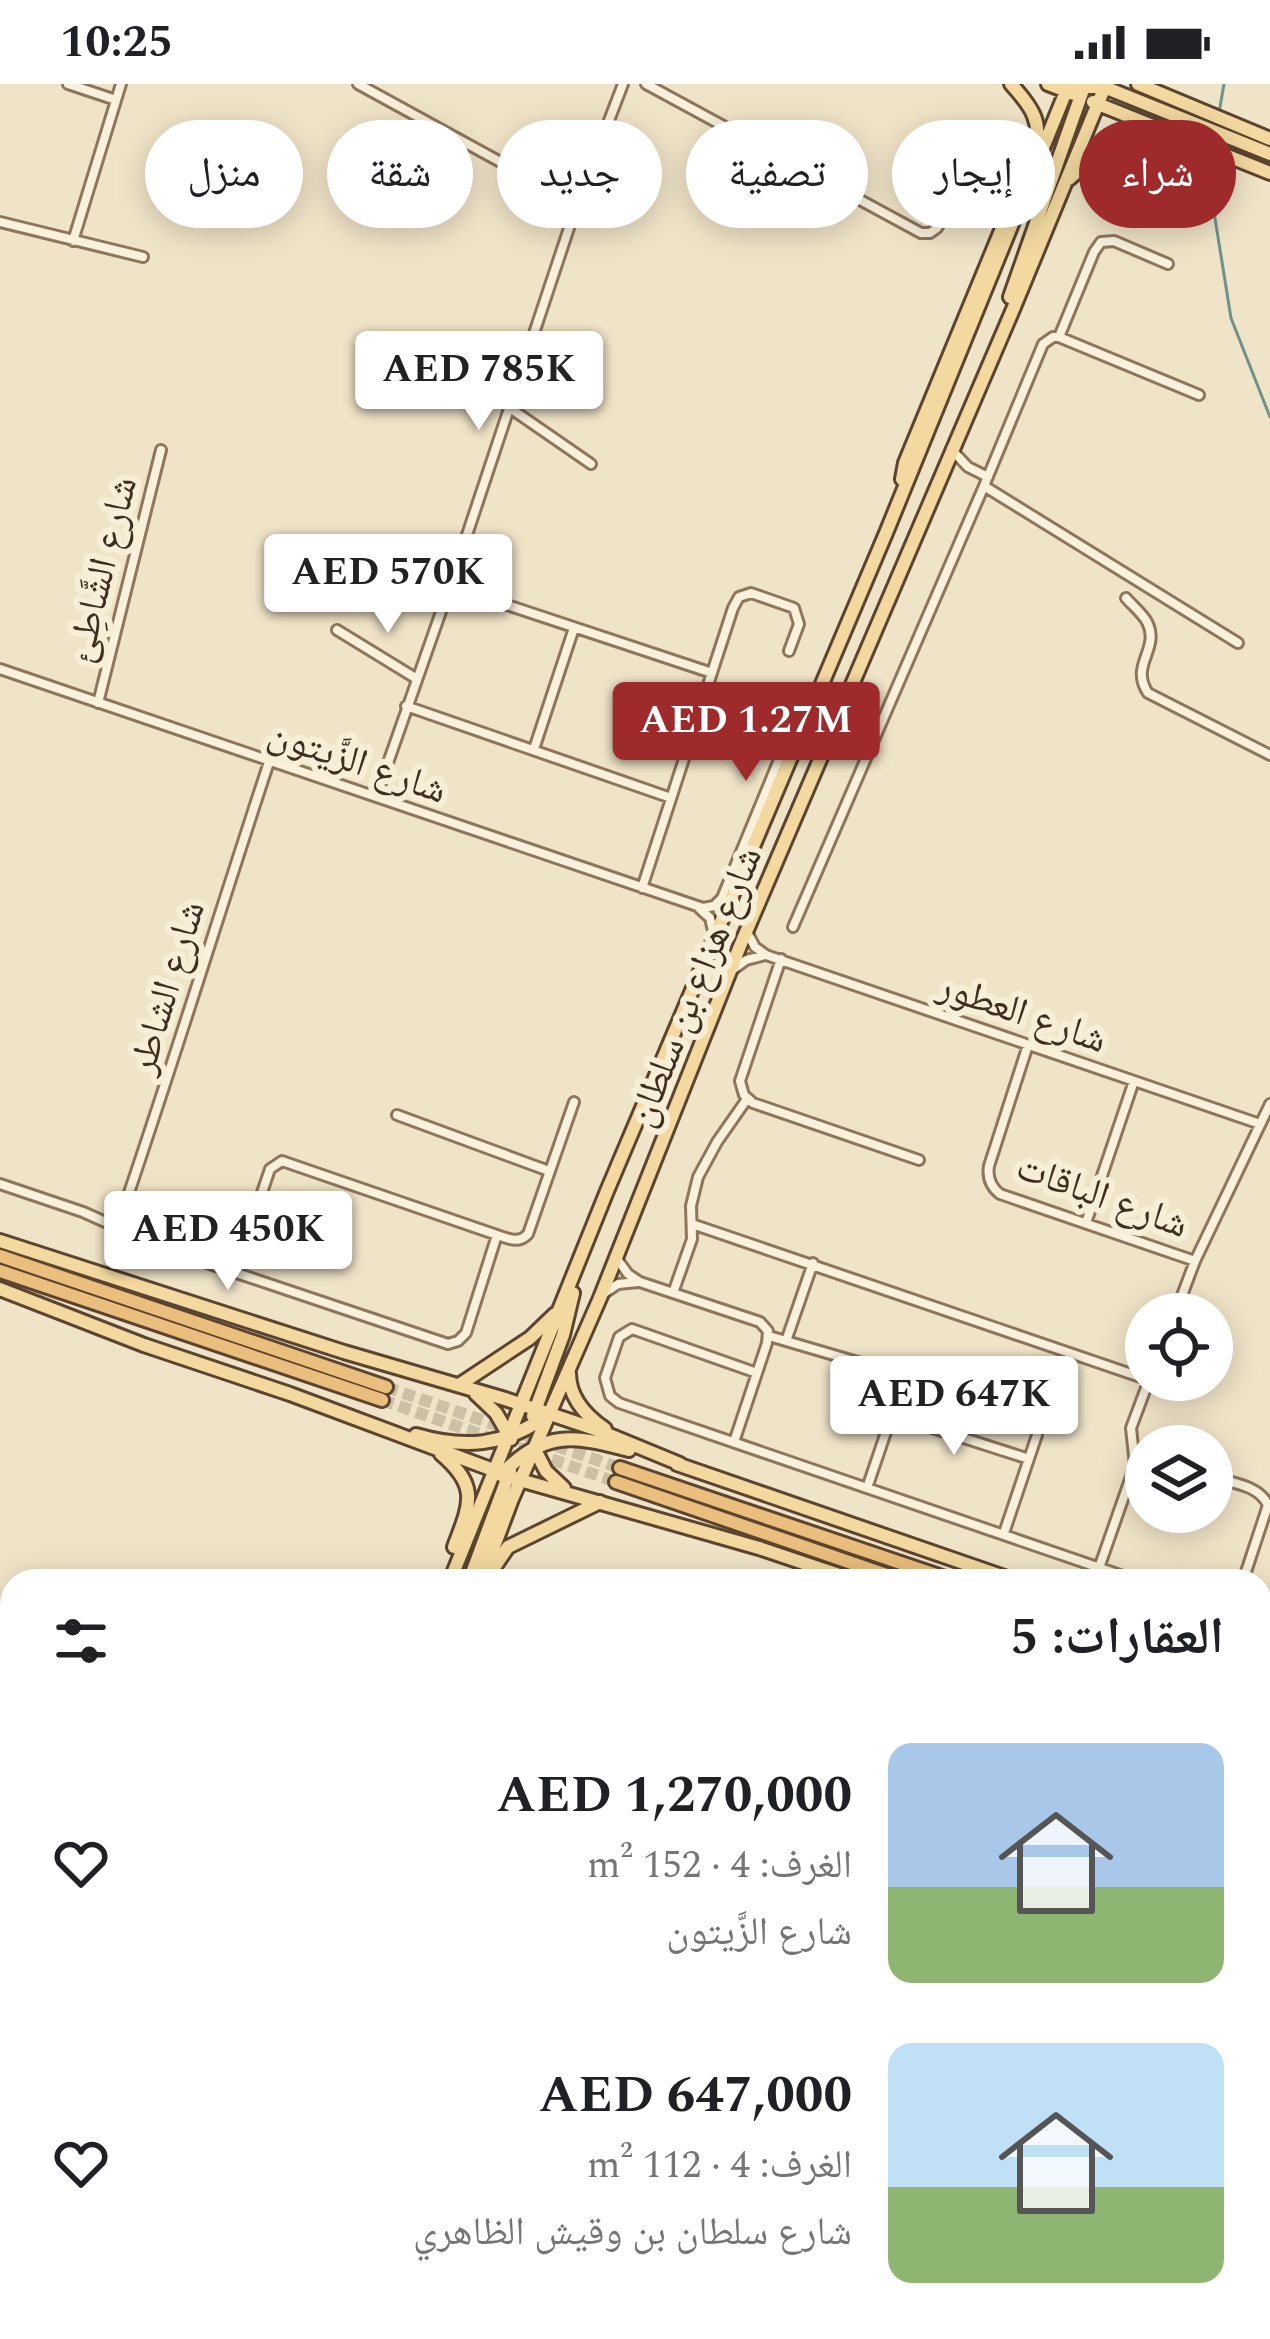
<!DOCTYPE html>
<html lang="ar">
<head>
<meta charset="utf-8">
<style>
	:root { --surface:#fff; --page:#f6f6f6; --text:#202124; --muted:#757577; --accent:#9e2a2b }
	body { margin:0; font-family:Spectral,"Noto Naskh Arabic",serif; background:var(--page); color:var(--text); direction:rtl; height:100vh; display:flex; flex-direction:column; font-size:45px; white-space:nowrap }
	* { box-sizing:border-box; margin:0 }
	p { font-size:39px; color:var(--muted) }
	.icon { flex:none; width:66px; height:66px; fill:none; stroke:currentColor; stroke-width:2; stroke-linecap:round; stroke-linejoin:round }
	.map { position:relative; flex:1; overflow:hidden; direction:ltr }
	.panel { position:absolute; left:0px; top:1485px; width:1272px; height:771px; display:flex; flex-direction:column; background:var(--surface); border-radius:36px 36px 0 0; box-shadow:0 6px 30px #0003; direction:rtl }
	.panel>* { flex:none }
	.banner { position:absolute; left:36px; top:36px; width:1200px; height:108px; direction:rtl; display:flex; gap:24px }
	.fabs { position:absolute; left:1125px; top:1209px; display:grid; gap:24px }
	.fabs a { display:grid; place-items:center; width:108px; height:108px; border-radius:50%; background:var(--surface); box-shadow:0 6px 30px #0003; font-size:60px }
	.price { position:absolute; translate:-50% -102px; padding:0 27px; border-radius:12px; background:#fff; color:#222; font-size:39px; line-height:78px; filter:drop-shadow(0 3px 6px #0008) }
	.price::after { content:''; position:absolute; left:50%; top:72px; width:36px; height:27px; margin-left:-18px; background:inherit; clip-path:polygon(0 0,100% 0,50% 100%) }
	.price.current { background:var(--accent); color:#fff }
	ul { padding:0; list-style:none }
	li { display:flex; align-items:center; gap:36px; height:300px; padding:0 48px }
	li span { display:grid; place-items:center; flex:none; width:336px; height:240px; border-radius:24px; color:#555 }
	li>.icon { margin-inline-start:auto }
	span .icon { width:144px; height:144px; fill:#fffc; stroke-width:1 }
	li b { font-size:51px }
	h2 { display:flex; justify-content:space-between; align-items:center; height:144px; padding:0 48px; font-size:51px }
	.pill { padding:0 42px; border-radius:54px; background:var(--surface); box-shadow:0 6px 30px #0003; font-size:42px; line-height:108px }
	.pill.current { background:var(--accent); color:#fff }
	.status { display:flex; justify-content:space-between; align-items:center; height:84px; padding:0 60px; background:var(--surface); direction:ltr }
	.status svg { height:33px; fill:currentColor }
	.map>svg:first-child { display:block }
	.green { fill:#c9cf9b }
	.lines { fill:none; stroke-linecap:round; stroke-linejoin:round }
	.stream { stroke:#6f938a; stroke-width:3 }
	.trunk-tunnel { stroke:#ccc0a6; stroke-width:12; stroke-dasharray:12 6; stroke-linecap:butt }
	.minor-casing { stroke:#8d765c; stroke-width:14 }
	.primary-casing { stroke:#5b4430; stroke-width:18 }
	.trunk-casing { stroke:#5b4430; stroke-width:18 }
	.minor { stroke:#faf1dc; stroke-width:8 }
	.primary { stroke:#f3d9a0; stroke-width:12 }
	.trunk { stroke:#eabe7c; stroke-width:12 }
	.labels { text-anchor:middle; stroke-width:12; stroke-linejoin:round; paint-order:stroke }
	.street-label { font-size:39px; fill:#3d2e20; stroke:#f7eed8 }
</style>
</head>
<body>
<div class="status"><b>10:25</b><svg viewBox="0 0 49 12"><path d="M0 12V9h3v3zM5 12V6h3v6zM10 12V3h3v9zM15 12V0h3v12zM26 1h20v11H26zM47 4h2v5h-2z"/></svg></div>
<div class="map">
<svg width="1270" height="2255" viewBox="0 0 1270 2255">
	<rect width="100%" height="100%" fill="#f0e4c8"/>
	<path class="green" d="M1260,1794L1270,1799V2255H285L288,2244H1260Z"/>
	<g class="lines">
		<path class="stream" d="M1219,29L1224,0
			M1212,74L1209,97L1231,234L1270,333"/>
		<path class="trunk-tunnel" d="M386,1303L620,1384
			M382,1316L616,1398"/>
		<g class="minor-casing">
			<path id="minor" d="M68,0L116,16
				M358,0L577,120
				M646,0L921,149H930L937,144L970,85
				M0,138L143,173
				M73,157L121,0
				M1059,253L1094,168L1101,158L1114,157L1168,180
				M510,324L591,380
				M951,365L968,383L988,393
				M984,402L1238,559
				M450,502L712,589
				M1126,514C1133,522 1142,529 1147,538C1161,565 1129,581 1148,609L1270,671
				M337,546L417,595
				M0,585L703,824L714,822L722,814L790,649L808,626
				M98,619L161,366
				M406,622L671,714
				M534,665L574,544
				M376,713L450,502L577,120L623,0
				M642,804L733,524L739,513L751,509L794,524L799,540L789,567
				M699,824L710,834L714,851
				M793,843L984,402L1043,260L1053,253H1059L1199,311
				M748,850L755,863L766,871L1260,1040
				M781,875L740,997L744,1011L753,1019L919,1076
				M735,884L746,876L765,871
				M1028,961L989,1082C987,1094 991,1103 1000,1110L1195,1177
				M397,1031L549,1087
				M0,1100L83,1128L168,1166L448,1260L458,1257L466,1249L497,1151
				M1086,1139L1134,997
				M692,1140L1146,1295
				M117,1144C170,990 218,833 269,678
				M615,1172L628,1190L640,1198L760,1238L768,1247L767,1259L734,1358
				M235,1188L270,1085L282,1077L497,1151C509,1155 519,1160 528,1150L574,1018
				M673,1209L692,1155L691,1122L698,1093L717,1058L747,1015
				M603,1210L618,1200L638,1198
				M1175,1230L1195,1177L1270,1020
				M769,1252L912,1294
				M786,1257L813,1179
				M757,1289L632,1245L619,1253L605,1294L610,1312L619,1319L1138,1497
				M892,1331L1029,1375
				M1212,1393C1232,1399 1259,1401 1268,1421L1243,1497
				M867,1404L902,1301L909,1296L918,1295L1026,1332L1036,1341L1037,1351L1004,1449
				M1090,1497L1099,1484L1135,1381L1131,1344L1149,1296
				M1260,1537L1270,1541"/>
		</g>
		<g class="primary-casing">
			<path id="primary" d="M1011,0C1030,21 1044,38 1034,67
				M1048,0L1074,10
				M1138,0L1270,55
				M1078,3H1104L1270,70
				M1093,18L1270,89
				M1069,95C1093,74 1117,49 1149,41
				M1010,213L1085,0
				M902,395L905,379L1017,108
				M0,1157L344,1268L505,1315L595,1345L680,1380
				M0,1205L144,1261L290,1310L520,1396L759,1464L857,1497
				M569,1289C569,1314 586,1332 605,1345
				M459,1301L530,1254L555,1230
				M476,1310L496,1329L511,1355
				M533,1332L563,1251L573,1209
				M416,1351C464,1365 503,1362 545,1333
				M534,1364L546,1387L564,1404
				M441,1370C480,1403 470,1420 454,1463
				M677,1380L1016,1497
				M501,1391C543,1346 574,1351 629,1366
				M493,1485L508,1463L600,1418
				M450,1497L607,1107L886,449L1069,0
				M469,1497L510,1387
				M481,1497L512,1415L600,1214L740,862L1014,223L1106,0
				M1260,1587L1270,1591
				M1260,1637L1270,1641
				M254,2255L257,2244
				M271,2255L274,2244"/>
		</g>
		<g class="trunk-casing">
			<path id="trunk" d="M0,1172L386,1303
				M0,1187L382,1316
				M620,1384L954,1497
				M616,1398L904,1497
				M1260,1606L1270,1609
				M1260,1623L1270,1626"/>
		</g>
		<use href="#minor" class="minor"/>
		<use href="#primary" class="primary"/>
		<use href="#trunk" class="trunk"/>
	</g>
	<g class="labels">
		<g class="street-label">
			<text transform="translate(100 485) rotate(-76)" y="14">شارع الشَّاطِئ</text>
			<text transform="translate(358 676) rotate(19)" y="14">شارع الزَّيتون</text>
			<text transform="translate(693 902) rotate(-68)" y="14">شارع هزاع بن سلطان</text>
			<text transform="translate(165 903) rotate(-73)" y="14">شارع الشاطر</text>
			<text transform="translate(1023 927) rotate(19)" y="14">شارع العطور</text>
			<text transform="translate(1103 1110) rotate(20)" y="14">شارع الباقات</text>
		</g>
	</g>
</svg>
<div class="fabs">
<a><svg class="icon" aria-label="locate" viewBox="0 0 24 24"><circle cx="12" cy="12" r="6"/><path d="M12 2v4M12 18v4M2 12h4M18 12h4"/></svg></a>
<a><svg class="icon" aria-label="layers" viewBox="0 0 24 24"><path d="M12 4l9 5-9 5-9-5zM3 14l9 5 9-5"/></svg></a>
</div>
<b class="price" style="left:479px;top:349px">AED 785K</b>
<b class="price" style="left:388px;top:552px">AED 570K</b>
<b class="price current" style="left:746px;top:700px">AED 1.27M</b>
<b class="price" style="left:228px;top:1209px">AED 450K</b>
<b class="price" style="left:954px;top:1374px">AED 647K</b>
<div class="banner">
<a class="pill current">شراء</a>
<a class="pill">إيجار</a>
<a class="pill">تصفية</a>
<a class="pill">جديد</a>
<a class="pill">شقة</a>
<a class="pill">منزل</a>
</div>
<section class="panel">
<h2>العقارات: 5<svg class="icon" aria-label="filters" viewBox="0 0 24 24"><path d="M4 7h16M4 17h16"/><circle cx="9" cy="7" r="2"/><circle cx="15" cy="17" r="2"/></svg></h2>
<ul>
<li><span style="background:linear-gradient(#a9c7e8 60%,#8fb573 0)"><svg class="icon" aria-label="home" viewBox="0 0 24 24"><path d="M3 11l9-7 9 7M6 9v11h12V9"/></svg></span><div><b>AED 1,270,000</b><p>الغرف: 4 · 152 m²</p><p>شارع الزَّيتون</p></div><svg class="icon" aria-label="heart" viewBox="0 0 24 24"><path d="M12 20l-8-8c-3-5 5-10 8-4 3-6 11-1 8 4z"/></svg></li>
<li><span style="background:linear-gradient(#bfe0f5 60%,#8fb573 0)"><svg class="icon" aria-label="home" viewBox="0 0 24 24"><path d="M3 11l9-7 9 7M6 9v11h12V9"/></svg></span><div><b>AED 647,000</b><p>الغرف: 4 · 112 m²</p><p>شارع سلطان بن وقيش الظاهري</p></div><svg class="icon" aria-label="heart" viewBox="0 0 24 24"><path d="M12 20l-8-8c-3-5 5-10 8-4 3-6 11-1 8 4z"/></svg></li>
</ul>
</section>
</div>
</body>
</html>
